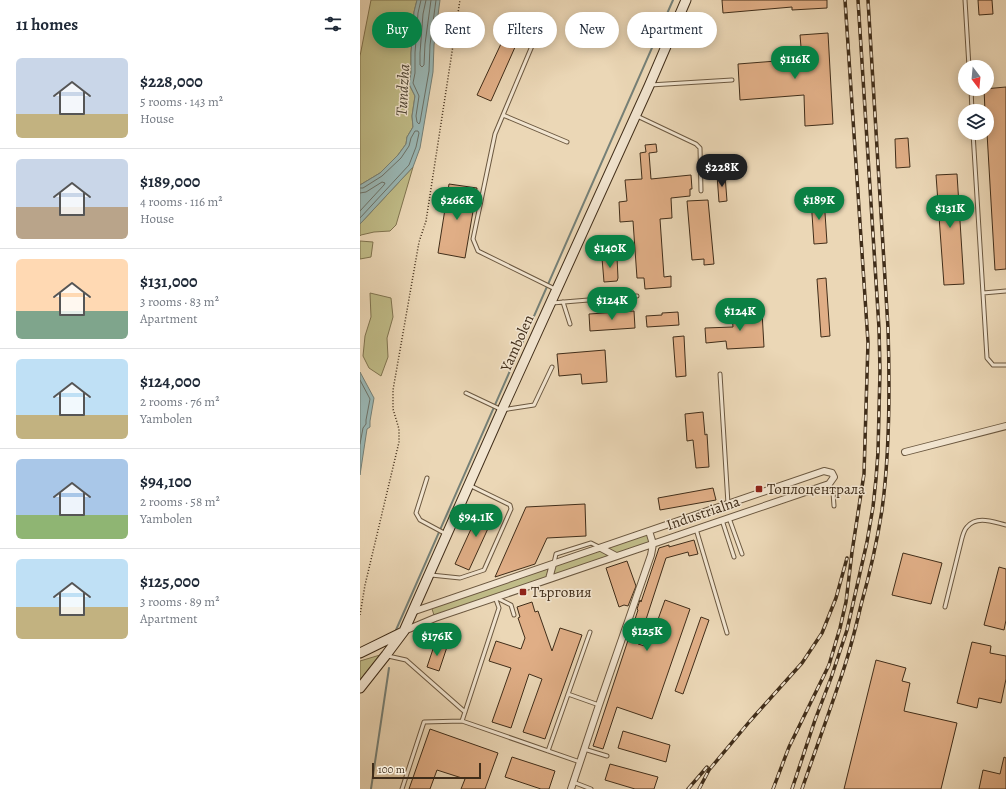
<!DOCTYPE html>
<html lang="en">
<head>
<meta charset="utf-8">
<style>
	:root { --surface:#fff; --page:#f6f6f7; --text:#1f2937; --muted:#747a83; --line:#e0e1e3; --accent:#0b8043 }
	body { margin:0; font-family:Alegreya,serif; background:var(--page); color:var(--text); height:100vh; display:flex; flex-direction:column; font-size:15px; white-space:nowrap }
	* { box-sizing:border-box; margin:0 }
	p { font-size:13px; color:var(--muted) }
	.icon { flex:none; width:22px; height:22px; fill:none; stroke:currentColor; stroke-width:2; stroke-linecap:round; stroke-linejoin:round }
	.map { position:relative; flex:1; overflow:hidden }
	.details { display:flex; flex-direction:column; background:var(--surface); width:360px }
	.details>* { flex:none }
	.hud { position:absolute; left:12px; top:12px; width:380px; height:36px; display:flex; gap:8px }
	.needle { width:26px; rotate:164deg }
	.fabs { position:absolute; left:598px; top:60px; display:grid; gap:8px }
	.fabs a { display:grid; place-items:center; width:36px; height:36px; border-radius:50%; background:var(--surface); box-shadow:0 2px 10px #0003; font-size:20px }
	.scale { position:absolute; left:12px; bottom:10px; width:109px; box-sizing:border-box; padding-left:4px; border:2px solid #402d19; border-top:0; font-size:11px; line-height:14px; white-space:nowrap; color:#402d19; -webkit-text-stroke:3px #f2e5d0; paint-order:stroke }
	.price { position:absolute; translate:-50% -34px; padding:0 9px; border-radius:14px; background:var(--accent); color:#fff; font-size:13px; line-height:26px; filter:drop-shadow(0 1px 2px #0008) }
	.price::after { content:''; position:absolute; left:50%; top:24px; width:12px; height:9px; margin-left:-6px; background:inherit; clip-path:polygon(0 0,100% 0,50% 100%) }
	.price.active { background:#222; color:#fff }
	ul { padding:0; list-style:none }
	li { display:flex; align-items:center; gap:12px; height:100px; padding:0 16px }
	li+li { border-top:1px solid var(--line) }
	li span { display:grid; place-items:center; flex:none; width:112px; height:80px; border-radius:6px; color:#555 }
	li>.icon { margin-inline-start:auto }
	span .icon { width:48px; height:48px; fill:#fffc; stroke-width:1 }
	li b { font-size:17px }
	h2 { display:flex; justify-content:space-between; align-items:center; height:48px; padding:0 16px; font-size:17px }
	.chip { padding:0 14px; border-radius:18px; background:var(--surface); box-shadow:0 2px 10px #0003; font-size:14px; line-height:36px }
	.chip.active { background:var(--accent); color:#fff }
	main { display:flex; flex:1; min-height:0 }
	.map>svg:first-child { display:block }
	.green { fill:#c0bc88; stroke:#807450 }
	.water { fill:#9ab8b6; stroke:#768077 }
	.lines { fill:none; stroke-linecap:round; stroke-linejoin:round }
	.shore { stroke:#6d7268; stroke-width:1 }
	.stream { stroke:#768077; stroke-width:2 }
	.building { fill:#e0ae86; stroke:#402d19 }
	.lane-casing { stroke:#6b5840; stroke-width:5 }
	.street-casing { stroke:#6b5840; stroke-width:8 }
	.secondary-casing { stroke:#402d19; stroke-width:11 }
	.path { stroke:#402d19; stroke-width:1.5; stroke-dasharray:1 2; stroke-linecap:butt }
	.lane { stroke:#f2e5d0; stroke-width:3 }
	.street { stroke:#f2e5d0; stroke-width:6 }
	.secondary { stroke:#f2e5d0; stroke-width:9 }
	.rail-casing { stroke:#402d19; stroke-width:3.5 }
	.rail { stroke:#f2e5d0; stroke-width:2; stroke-dasharray:6; stroke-linecap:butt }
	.poi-dot { fill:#8f2418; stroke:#f2e5d0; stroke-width:1.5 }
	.labels { text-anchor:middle; stroke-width:3; stroke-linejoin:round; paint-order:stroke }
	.street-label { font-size:15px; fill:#402d19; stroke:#f2e5d0 }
	.poi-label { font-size:15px; fill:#402d19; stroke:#f2e5d0; text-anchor:start }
	.water-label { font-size:16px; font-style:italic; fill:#524938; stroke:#f2e5d0 }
</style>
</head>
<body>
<main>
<section class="details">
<h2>11 homes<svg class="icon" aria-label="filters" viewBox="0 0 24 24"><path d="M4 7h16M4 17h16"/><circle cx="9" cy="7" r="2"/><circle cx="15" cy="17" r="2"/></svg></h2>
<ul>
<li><span style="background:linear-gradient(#c9d6e8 70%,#c2b280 0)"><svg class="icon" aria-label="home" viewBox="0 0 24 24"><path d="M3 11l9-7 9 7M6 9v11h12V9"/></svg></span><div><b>$228,000</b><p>5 rooms · 143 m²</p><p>House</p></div></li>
<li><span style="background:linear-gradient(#c9d6e8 60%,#b9a48a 0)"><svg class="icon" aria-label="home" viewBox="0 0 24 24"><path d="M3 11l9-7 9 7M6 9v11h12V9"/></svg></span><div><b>$189,000</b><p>4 rooms · 116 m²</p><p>House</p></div></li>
<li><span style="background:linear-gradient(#ffd9b3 65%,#7fa58c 0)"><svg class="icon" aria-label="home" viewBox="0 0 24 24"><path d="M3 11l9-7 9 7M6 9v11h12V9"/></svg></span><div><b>$131,000</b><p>3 rooms · 83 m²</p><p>Apartment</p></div></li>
<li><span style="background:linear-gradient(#bfe0f5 70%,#c2b280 0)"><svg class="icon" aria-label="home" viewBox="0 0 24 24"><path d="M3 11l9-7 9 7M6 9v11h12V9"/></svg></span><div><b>$124,000</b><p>2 rooms · 76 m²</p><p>Yambolen</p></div></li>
<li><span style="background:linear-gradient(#a9c7e8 70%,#8fb573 0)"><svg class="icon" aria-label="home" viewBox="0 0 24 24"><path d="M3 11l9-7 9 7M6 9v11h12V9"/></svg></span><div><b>$94,100</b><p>2 rooms · 58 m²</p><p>Yambolen</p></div></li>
<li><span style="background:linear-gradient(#bfe0f5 60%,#c2b280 0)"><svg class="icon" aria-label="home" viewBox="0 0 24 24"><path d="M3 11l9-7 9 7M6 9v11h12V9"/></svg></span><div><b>$125,000</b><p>3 rooms · 89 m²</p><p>Apartment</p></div></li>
</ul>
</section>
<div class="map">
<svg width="646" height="789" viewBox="0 0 646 789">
	<rect width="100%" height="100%" fill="#ebd7b6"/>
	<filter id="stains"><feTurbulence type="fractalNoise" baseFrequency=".005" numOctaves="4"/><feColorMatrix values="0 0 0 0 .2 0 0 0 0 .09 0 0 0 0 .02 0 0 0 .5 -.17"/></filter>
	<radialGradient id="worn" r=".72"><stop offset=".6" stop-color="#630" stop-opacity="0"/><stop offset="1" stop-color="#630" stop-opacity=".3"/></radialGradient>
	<path class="green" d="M11,0H57L54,12L51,53V73L49,84L55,96L52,116L53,127L47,137L46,144L38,155L20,173L0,185V56Z
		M53,167L36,225L30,231L14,232L1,235L0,236V224Z
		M0,241L13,242L11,257L0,259Z
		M10,293L31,298L33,317L27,338L28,357L21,376L9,368L3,356L5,336L11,317Z
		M289,531L293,544L75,618L71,606Z
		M20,655L0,680V661Z"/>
	<path class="water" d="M57,0H80L74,45L73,72L60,148L53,167L0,224V185L20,173L38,155L46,144L47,137L53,127L52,116L55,96L49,84L51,73V53L54,12Z
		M0,372L14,398L10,421V427L7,429L0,475Z"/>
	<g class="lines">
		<path class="shore" d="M61,0L58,13L55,53V73L53,83L59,96L56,116L57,122L59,124L60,122L69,71L70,45L76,0
			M66,0L63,14L60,53V65L62,67L64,65L65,44L71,0
			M0,188H3L22,176L41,158L49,146L51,138L55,131H58L59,133L56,147L49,165L0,218
			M0,193L6,192L22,182L25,183L24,185L0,211
			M0,380L10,399L6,420V424L3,428L0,444"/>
		<path class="stream" d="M36,630L313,0
			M11,789L29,668"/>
	</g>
	<path class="building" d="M362,0H467V8L432,10V7L363,13Z
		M618,0H632L633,14L619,15Z
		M147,31L160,36L131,101L117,95Z
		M468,33L473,124L445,126L444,95L380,100L378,64L442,59L440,35Z
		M646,87V269L635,270L627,133V111H625L624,89Z
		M548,138L550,167L536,168L535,139Z
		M296,144L297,152L289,153L291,179L331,175L332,189H330V196L311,198L312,218L300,219L304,277L311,276V287L285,289L284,278H277L273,221L260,222L259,202L267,201L265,180L282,179L280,153L286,152L285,145Z
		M597,174L604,284L584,285L576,175Z
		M357,175H365L367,201L359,202Z
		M89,184L117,188L105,258L78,253Z
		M464,198L467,243L454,244L451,199Z
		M348,200L354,264L344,265V259L332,260L327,201Z
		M257,257L258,278L257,281L244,282L242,258Z
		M466,278L470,336L461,337L457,279Z
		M274,311L275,328L230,331L229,314Z
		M318,312L319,325L287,327L286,316L302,315V313Z
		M402,312L404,347L367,349L366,341L346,343L345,328L373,327L372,314Z
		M324,336L326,376L316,377L313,337Z
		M245,350L247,382L222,384L221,374L199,376L197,354Z
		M343,412L345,435L347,434L349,467L336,468L333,440L327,441L325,414Z
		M353,488L356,500L300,510L298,498Z
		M225,504L226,536L187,538L175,564L135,577L166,507Z
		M122,505L136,511L109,570L95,564Z
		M334,540L338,554L329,556L328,552L306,558L278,644L288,647L305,600L330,609L292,719L257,707L243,749L233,746L278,610L277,609L280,600L281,602L299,548L309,545V547Z
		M543,553L582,563L571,604L532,595Z
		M267,561L276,586L268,606L264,605L259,607L246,568Z
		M639,567L646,569V620L644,630L624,625Z
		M172,602L175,612L178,611L192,651L200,628L222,635L185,739L163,732L182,679L169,674L151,728L132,722L151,668L129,661L136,641L161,649L165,638L158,618L160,617L157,607Z
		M341,617L349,620L323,694L315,691Z
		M612,642L631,646L630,653L646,656V679L641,703L619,698L617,708L597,703Z
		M75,643L87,647L79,671L67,667Z
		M516,660L546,668L542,681L550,683L544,711L597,723L581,789H484Z
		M70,729L138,753L125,789H101L105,779L77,770L70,789H49Z
		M263,731L310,745L306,762L258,748Z
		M152,757L195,771L189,789H181L145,777Z
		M644,757L646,758V789H619L623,770L640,774Z
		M250,764L298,777L294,789H275L245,780Z"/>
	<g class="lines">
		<g class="lane-casing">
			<path id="lane" d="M605,0L609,67
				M172,46L135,134L113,239L118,251L195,289
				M290,85L372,80
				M611,89L612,111
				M143,115L207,142
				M277,116L336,144L340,148L341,191
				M613,133L627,358L633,365H646
				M623,293L646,291
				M203,302L210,324
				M192,303L277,296
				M360,374L368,504
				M106,393L142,410L174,405L192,367
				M67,478L56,513L60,520L86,534
				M469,484L473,492L474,506
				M369,518L382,554
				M362,520L374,557
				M336,529L367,633
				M194,563L196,554L231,543L239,547
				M71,575L100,578L124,570L151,509L150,505L109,485
				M585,607L602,538C603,535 604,530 607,527C617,515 633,522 646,525
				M28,656L46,660L105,712
				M208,694L239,705
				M102,721L139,608L135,597L151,605L154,615
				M224,749L247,756
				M188,751L230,632
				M213,782L231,789
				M42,789L64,722L102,721L220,762"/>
		</g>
		<g class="street-casing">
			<path id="street" d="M545,452L646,426
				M241,548L256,556
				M189,579L193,564
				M44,631L75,618L469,484L474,477L472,473L464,471L52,612
				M211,789L239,705L291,555L293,544L289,531"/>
		</g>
		<g class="secondary-casing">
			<path id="secondary" d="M0,653L43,632
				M0,688L26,655L44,631L142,410L289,86L326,0"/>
		</g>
		<path class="path" d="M0,615L5,585L39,442V429L33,409V390L59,242L66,221L100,0"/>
		<use href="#lane" class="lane"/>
		<use href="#street" class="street"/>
		<use href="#secondary" class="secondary"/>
		<g class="rail-casing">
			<path id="rail" d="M328,789L347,767
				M339,789L349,770L390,721L442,663L462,633L476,598L487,558
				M413,789L429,747L469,665L480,628L486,602L492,552L504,474L508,342L485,0
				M432,789L455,720L471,678L487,630L507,542L513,507L516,479L518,452L520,371L519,328L498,0
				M442,789C454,754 467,719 479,683C488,658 495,631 501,605C510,573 517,542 522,510C530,450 530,389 528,328L508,0"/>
		</g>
		<use href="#rail" class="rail"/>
	</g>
	<g class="poi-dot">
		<rect x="395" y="485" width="8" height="8" rx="2"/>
		<rect x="159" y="588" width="8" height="8" rx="2"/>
	</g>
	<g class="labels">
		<g class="street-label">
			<text transform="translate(157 343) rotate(-66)" y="5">Yambolen</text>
			<text transform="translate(343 513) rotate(-19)" y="5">Industrialna</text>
		</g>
		<g class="poi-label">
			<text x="407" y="494">Топлоцентрала</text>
			<text x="171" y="597">Търговия</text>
		</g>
		<g class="water-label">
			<text transform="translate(42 90) rotate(-87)" y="6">Tundzha</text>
		</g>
	</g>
	<rect width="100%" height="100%" filter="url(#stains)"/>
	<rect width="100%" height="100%" fill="url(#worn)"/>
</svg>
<div class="fabs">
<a><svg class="needle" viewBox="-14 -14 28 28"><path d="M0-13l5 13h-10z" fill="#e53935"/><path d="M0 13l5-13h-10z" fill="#747a83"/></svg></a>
<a><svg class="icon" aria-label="layers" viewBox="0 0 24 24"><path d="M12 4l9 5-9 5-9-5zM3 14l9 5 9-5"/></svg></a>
</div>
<div class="scale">100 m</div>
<b class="price" style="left:435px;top:80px">$116K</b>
<b class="price active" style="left:362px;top:188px">$228K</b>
<b class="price" style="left:97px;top:221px">$266K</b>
<b class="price" style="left:459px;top:221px">$189K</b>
<b class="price" style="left:590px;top:229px">$131K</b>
<b class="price" style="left:250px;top:269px">$140K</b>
<b class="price" style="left:252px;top:321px">$124K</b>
<b class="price" style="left:380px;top:332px">$124K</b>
<b class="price" style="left:116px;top:538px">$94.1K</b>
<b class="price" style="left:287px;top:652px">$125K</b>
<b class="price" style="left:77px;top:657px">$176K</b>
<div class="hud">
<a class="chip active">Buy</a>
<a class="chip">Rent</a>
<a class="chip">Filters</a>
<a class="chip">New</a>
<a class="chip">Apartment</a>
</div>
</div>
</main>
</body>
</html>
